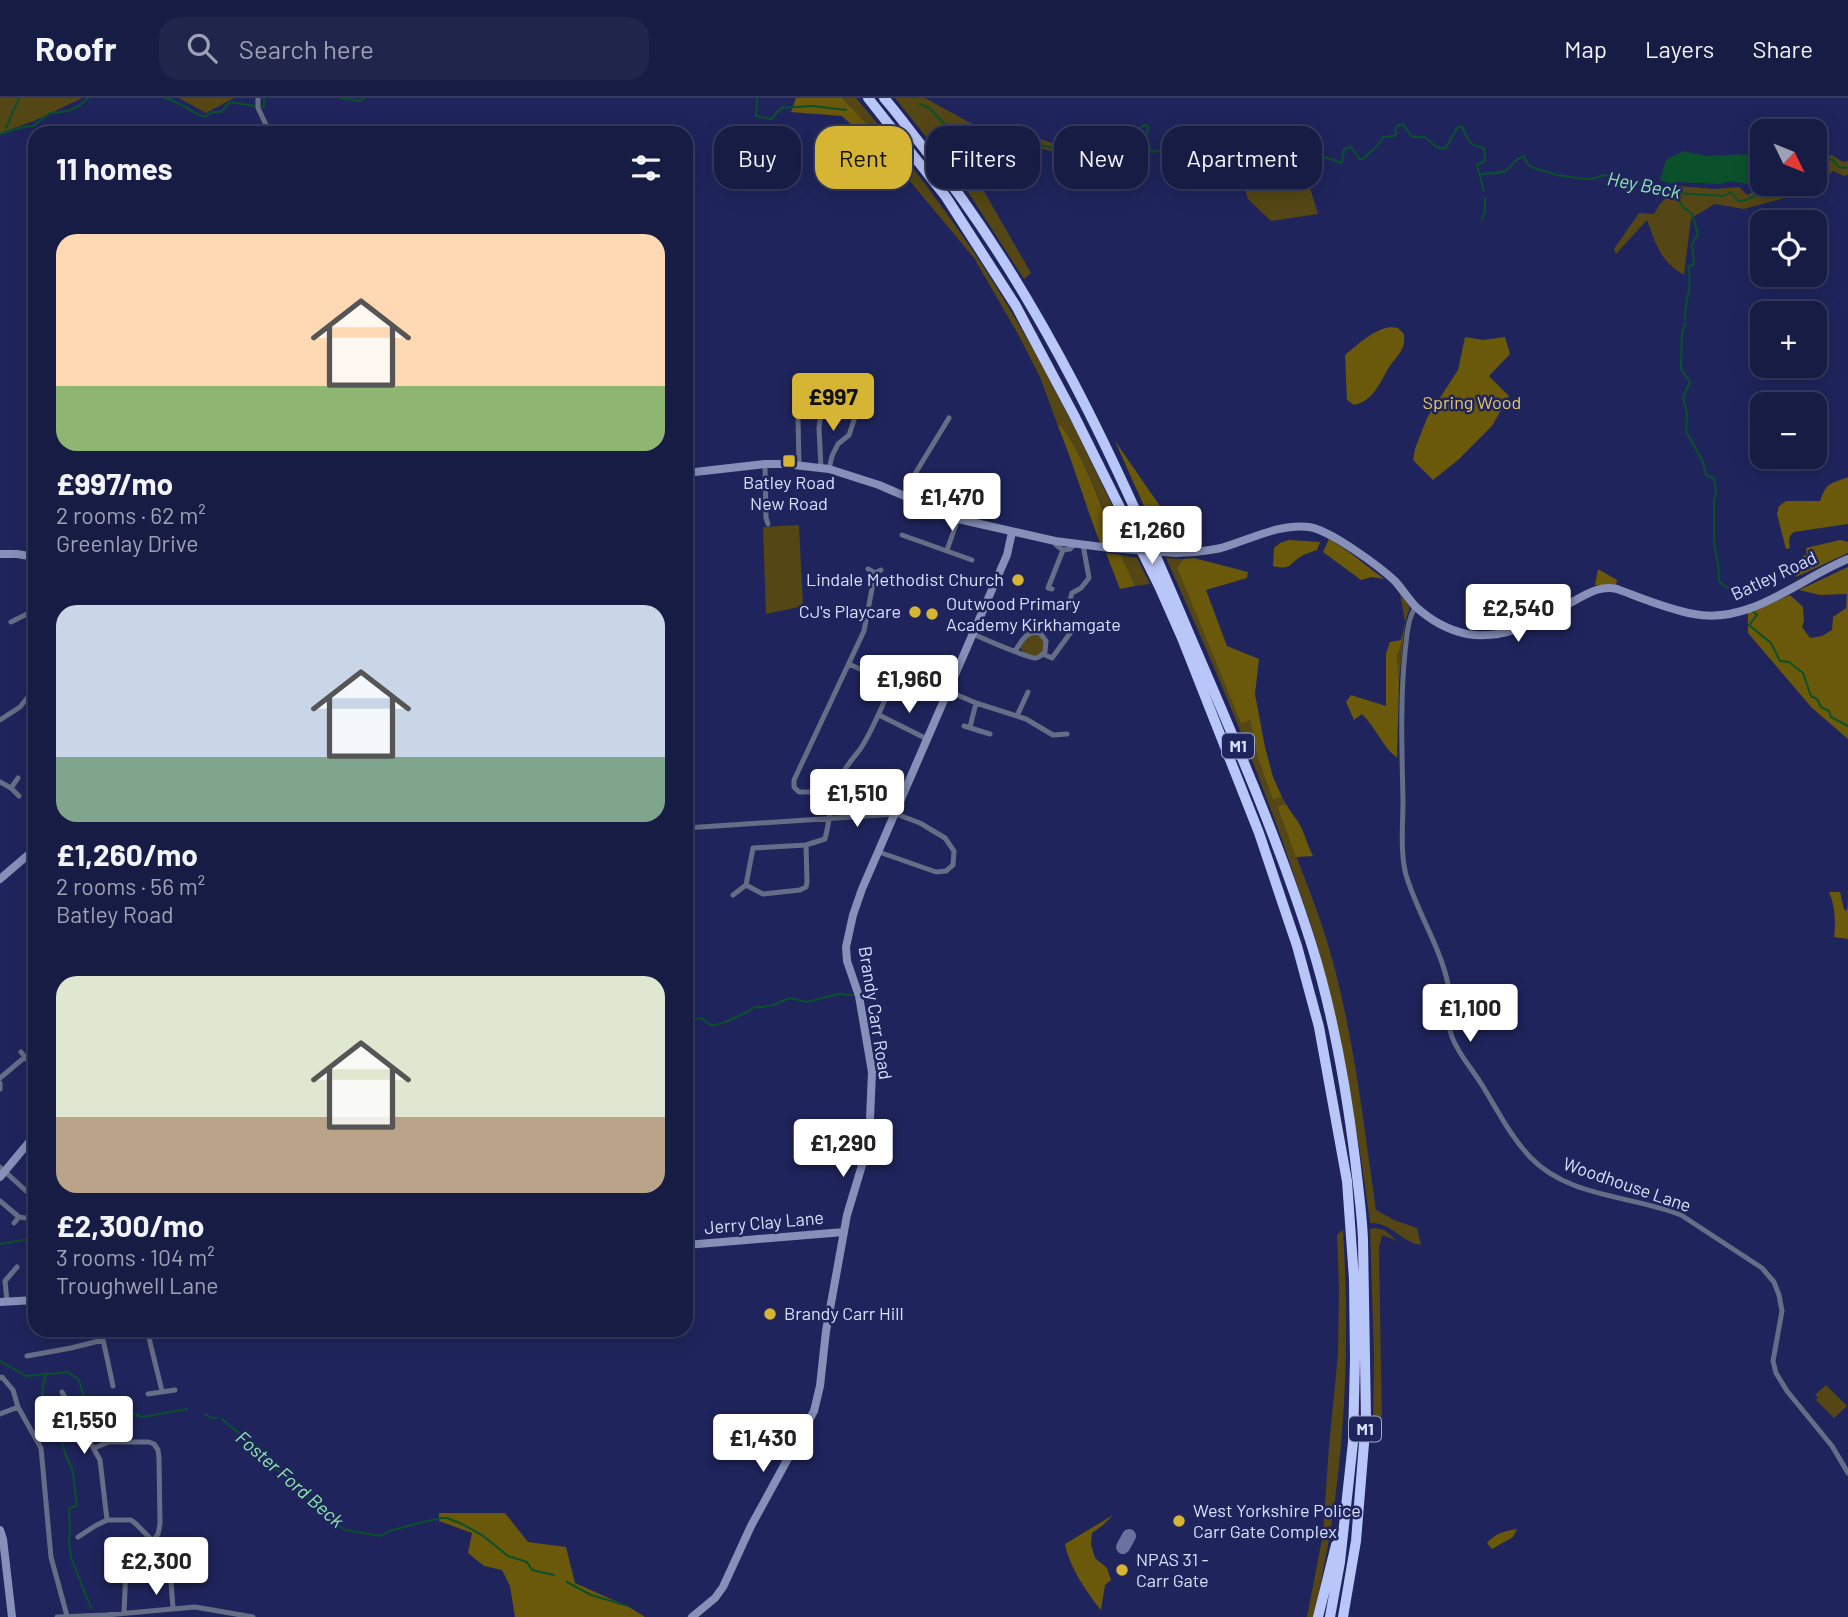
<!DOCTYPE html>
<html lang="en">
<head>
<meta charset="utf-8">
<style>
	:root { --surface:#171c45; --page:#20254c; --text:#f1f3f6; --muted:#9ea1b3; --line:#363a5e; --accent:#d6b534 }
	body { margin:0; font-family:Barlow,sans-serif; background:var(--page); color:var(--text); height:100vh; display:flex; flex-direction:column; font-size:26px; white-space:nowrap }
	* { box-sizing:border-box; margin:0 }
	p { font-size:23px; color:var(--muted) }
	.icon { flex:none; width:38px; height:38px; fill:none; stroke:currentColor; stroke-width:2; stroke-linecap:round; stroke-linejoin:round }
	.map { position:relative; flex:1; overflow:hidden }
	.panel { position:absolute; left:28px; top:28px; width:665px; height:1211px; display:flex; flex-direction:column; background:var(--surface); border-radius:21px; box-shadow:0 4px 18px #0003,0 0 0 2px var(--line) }
	.panel>* { flex:none }
	.hud { position:absolute; left:714px; top:28px; width:665px; height:63px; display:flex; gap:14px }
	.needle { width:46px; rotate:133deg }
	.buttons { position:absolute; left:1750px; top:21px; display:grid; gap:14px }
	.buttons a { display:grid; place-items:center; width:77px; height:77px; border-radius:14px; background:var(--surface); box-shadow:0 4px 18px #0003,0 0 0 2px var(--line); font-size:35px }
	.price { position:absolute; translate:-50% -60px; padding:0 16px; border-radius:7px; background:#fff; color:#222; font-size:23px; line-height:46px; filter:drop-shadow(0 2px 4px #0008) }
	.price::after { content:''; position:absolute; left:50%; top:42px; width:21px; height:16px; margin-left:-10px; background:inherit; clip-path:polygon(0 0,100% 0,50% 100%) }
	.price.on { background:var(--accent); color:#111 }
	ul { padding:0; list-style:none }
	li { display:grid; align-content:center; gap:14px; height:371px; padding:0 28px }
	li span { display:grid; place-items:center; height:217px; border-radius:21px; color:#555 }
	li>.icon { margin-inline-start:auto }
	span .icon { width:126px; height:126px; fill:#fffc; stroke-width:1 }
	li b { font-size:30px }
	h2 { display:flex; justify-content:space-between; align-items:center; height:84px; padding:0 28px; font-size:30px }
	.pill { padding:0 24px; border-radius:21px; background:var(--surface); box-shadow:0 4px 18px #0003,0 0 0 2px var(--line); font-size:24px; line-height:63px }
	.pill.on { background:var(--accent); color:#111 }
	header { display:flex; align-items:center; gap:42px; box-sizing:border-box; height:98px; padding:0 35px; background:var(--surface); border-bottom:2px solid var(--line) }
	header strong { font-size:33px }
	nav { display:flex; gap:38px; margin-inline-start:auto; font-size:24px }
	.search { width:490px; height:63px; background:var(--page); display:flex; align-items:center; gap:18px; box-sizing:border-box; padding:0 24px; border-radius:21px; color:var(--muted); font-size:26px }
	.map>svg:first-child { display:block }
	.green { fill:#544715 }
	.forest { fill:#6a580b }
	.water { fill:#0a512b }
	.lines { fill:none; stroke-linecap:round; stroke-linejoin:round }
	.stream { stroke:#0a512b; stroke-width:2 }
	.taxiway { stroke:#6a729e; stroke-width:14 }
	.street { stroke:#666d86; stroke-width:5 }
	.secondary { stroke:#8690b9; stroke-width:8 }
	.highway { stroke:#b9c6f8; stroke-width:10 }
	.secondary-bridge { stroke:#8690b9; stroke-width:8 }
	.poi-dot { fill:#d6b534; stroke:#1f255c; stroke-width:2.5 }
	.labels { text-anchor:middle; stroke-width:5; stroke-linejoin:round; paint-order:stroke }
	.shield { fill:#1f255c; stroke:#a0a8cc; stroke-width:2 }
	.shield-label { font-size:16px; font-weight:bold; fill:#d8e0fc }
	.park-label { font-size:18px; fill:#e2c765; stroke:#1f255c }
	.poi-label { font-size:18px; fill:#d8e0fc; stroke:#1f255c; text-anchor:start }
	.street-label { font-size:18px; fill:#d8e0fc; stroke:#1f255c }
	.water-label { font-size:19px; font-style:italic; fill:#8ee8ac; stroke:#1f255c }
</style>
</head>
<body>
<header>
<strong>Roofr</strong>
<div class="search"><svg class="icon" aria-label="search" viewBox="0 0 24 24"><circle cx="10" cy="10" r="6"/><path d="M15 15l6 6"/></svg>Search here</div>
<nav><a>Map</a><a>Layers</a><a>Share</a></nav>
</header>
<div class="map">
<svg width="1848" height="1519" viewBox="0 0 1848 1519">
	<rect width="100%" height="100%" fill="#1f255c"/>
	<path class="green" d="M0,0H82L34,23L0,35Z
		M179,0H234L206,15Z
		M842,0H856C898,49 937,100 973,153C1035,245 1083,345 1130,445L1115,444C1101,404 1086,363 1061,327L1058,328L1040,279L1019,238L974,160L909,82L858,33L865,24Z
		M895,0H925L1005,44L1034,39L1067,50L1059,58C1036,39 1006,63 980,58C973,57 966,52 959,50L1031,175L1024,181L961,83Z
		M1294,54L1312,64L1304,70L1318,116L1271,123L1248,101L1236,64L1274,67Z
		M1832,57L1843,64L1848,63V77L1844,78L1833,73L1806,94L1744,111L1715,106L1691,120L1684,177C1660,163 1656,146 1647,122L1616,156L1614,151L1639,115L1654,116L1660,106L1677,88L1716,91L1739,89L1747,97L1755,93L1762,84V86H1815V70L1820,69V59Z
		M799,427L803,508L766,516L763,429Z
		M1121,457L1137,460L1150,486L1135,488Z
		M1166,460L1183,461L1177,470L1241,624L1250,622L1257,658L1273,702L1282,699L1286,706L1277,708C1296,760 1319,811 1333,864C1355,946 1364,1029 1376,1112L1394,1122L1417,1130L1421,1147C1401,1144 1391,1124 1370,1125C1358,1032 1342,940 1318,850C1311,824 1301,799 1293,774C1257,667 1212,563 1166,460Z
		M1400,495L1410,509L1405,524L1399,584L1397,558L1405,524Z
		M1033,536L1040,538L1044,543L1043,554L1035,558L1023,554L1020,549L1027,539Z
		M1375,1130L1384,1132L1398,1143L1382,1137L1379,1149L1382,1329L1373,1330L1374,1258L1370,1131Z
		M1343,1132C1351,1264 1344,1391 1313,1519H1307L1323,1436L1329,1348L1338,1256L1339,1190L1337,1137Z
		M1826,1287L1847,1308L1834,1320L1816,1302L1818,1300L1815,1297Z"/>
	<path class="forest" d="M796,0H842L866,25L858,33L842,18L791,14Z
		M1390,229L1398,230L1404,236C1406,254 1396,257 1388,271C1379,286 1373,303 1354,307L1347,302L1345,257C1358,246 1373,232 1390,229Z
		M1465,239L1483,242L1505,239L1510,256L1489,278L1509,298L1492,328L1458,362L1433,382L1413,362L1415,351L1427,320L1458,272Z
		M1061,327C1086,363 1100,404 1115,444L1100,445C1085,406 1074,367 1058,328Z
		M1115,343L1162,411L1182,447L1161,446Z
		M1848,379V426L1794,434C1788,438 1789,444 1790,450L1786,451L1777,416L1779,408L1786,403H1820C1827,383 1831,386 1848,379Z
		M1329,441L1349,454L1384,481L1372,479L1361,482L1323,454Z
		M1289,442L1320,444L1317,452C1312,454 1304,456 1300,459C1287,468 1291,472 1273,468L1274,450L1280,445Z
		M1840,442L1848,444V455L1796,479C1797,469 1797,461 1807,456L1806,450Z
		M1106,455L1121,457L1135,488L1120,491Z
		M1194,460L1248,474L1247,480L1206,492L1227,548L1259,561L1255,596L1265,649L1273,679L1282,699L1273,702L1257,658L1250,622L1241,625L1177,470L1183,461Z
		M1848,469V641L1812,610L1748,535V515L1790,497L1803,509L1804,523L1802,529L1810,540L1822,538L1832,532L1833,519L1846,510L1847,496L1820,497L1799,492Z
		M1598,471L1617,482L1616,487H1595Z
		M1402,542L1397,558L1399,584L1397,660C1381,647 1377,631 1362,616L1354,622L1346,604L1351,597L1386,608V555L1390,544Z
		M1286,706C1291,715 1298,722 1302,731C1306,740 1308,749 1313,758L1296,759L1277,708Z
		M1840,794L1844,811L1847,813L1848,800V841L1834,839C1836,826 1835,807 1829,794Z
		M439,1415H505L528,1444L566,1449L575,1485L629,1509L645,1519H515L510,1488L502,1472L484,1468L468,1455L472,1435L439,1423Z
		M1113,1417L1103,1427L1092,1435L1091,1446L1095,1460L1107,1470L1111,1482L1105,1487L1101,1512C1087,1495 1069,1468 1065,1446Z
		M1517,1431L1513,1439L1492,1451L1487,1445C1496,1435 1504,1433 1517,1431Z"/>
	<path class="water" d="M1762,52V79L1755,85L1748,86L1729,83L1721,86L1677,84L1671,86L1660,82L1666,62L1683,53L1706,58L1754,56Z"/>
	<g class="lines">
		<path class="stream" d="M165,0C179,3 191,15 205,19L212,14H221L230,4L255,8
			M341,0L359,3L365,0
			M757,0L756,18L771,21L781,10L813,8L846,12
			M920,6L929,10L961,43L982,54L992,47L1013,50L1032,45L1086,58L1100,52L1110,54C1116,51 1122,51 1127,49C1136,43 1132,31 1146,27L1148,29C1146,39 1146,46 1153,54L1179,47L1182,49L1185,58L1193,60L1202,52L1210,48L1214,49L1227,46L1235,55L1239,57L1271,61L1275,57L1270,51L1271,47L1287,40L1302,51L1342,65L1344,51L1351,49L1360,61H1363C1370,53 1379,49 1383,39L1395,38L1396,35L1395,32L1397,28L1403,26L1412,39H1425C1432,44 1435,52 1446,50L1457,30L1462,28C1467,41 1469,48 1484,50L1485,63L1477,67L1484,93
			M260,9H264V0
			M6,30L19,0
			M0,36L23,29L33,28L50,15L68,13L79,8L88,0
			M1815,73H1822L1828,71L1824,63L1828,60L1833,62L1839,69L1848,70
			M1481,76C1488,75 1499,76 1505,73C1513,69 1512,62 1524,58L1527,65L1531,69L1557,77L1584,81H1592L1604,77L1675,95L1724,98L1731,94L1738,103L1746,102L1764,94L1766,86
			M1783,86L1792,89L1799,86
			M1676,96L1682,108L1692,116L1698,136L1692,146L1694,166L1688,169C1693,189 1685,200 1685,220
			M1482,122L1485,113V100
			M1685,225L1682,235L1681,269V271L1690,284L1683,299L1687,316L1686,333L1703,364L1706,377L1714,380L1716,395L1714,403V444L1718,466L1719,483L1723,487L1733,493L1739,502
			M1753,513L1757,517L1749,527L1771,545L1780,563L1789,564L1803,575L1811,598L1817,601L1821,609L1829,613L1831,619L1848,628
			M1848,804V808
			M686,917H693L695,921L702,920C705,923 707,926 711,927C719,929 747,914 755,909C768,910 777,906 789,900L807,904L838,896L853,897
			M0,1146L35,1140
			M0,1263L26,1278L68,1274L79,1282L85,1303C103,1310 124,1310 142,1319L187,1311
			M46,1276L43,1288L42,1301L60,1338L65,1355L73,1374L77,1408L69,1410L70,1434L69,1444L71,1460L91,1510
			M205,1316L212,1320H217
			M222,1321L242,1338L276,1371L292,1381L294,1388L304,1395L335,1425L345,1432L381,1438L389,1433L419,1425L441,1420H447L460,1425L482,1437L508,1458L527,1464L532,1472L554,1477
			M567,1484L591,1497L628,1508"/>
		<path class="taxiway" d="M1123,1449L1129,1438"/>
		<path class="street" d="M258,0V10L270,35
			M795,295L798,320L799,367
			M765,366L766,420L768,426
			M821,370L819,330L823,298
			M829,371L832,358L838,346L849,337L855,319
			M905,398L910,384L949,320
			M902,437L972,462
			M1055,443L1056,447L1063,452L1070,451L1075,446
			M947,452L958,421
			M868,471L875,475L881,472
			M1052,491L1048,490L1063,452
			M1416,508C1407,522 1407,538 1405,554C1400,604 1402,653 1403,703C1403,726 1400,754 1406,777C1417,814 1440,848 1448,886C1451,903 1445,922 1452,939C1459,958 1475,974 1485,992C1499,1015 1511,1039 1530,1059C1569,1100 1631,1097 1681,1117L1762,1170L1774,1184L1779,1197L1782,1213L1773,1263L1776,1275L1787,1293L1832,1348L1848,1375
			M1068,509L1072,495L1081,490L1089,480L1083,447
			M11,524L35,512
			M973,536C982,540 1028,560 1036,560C1040,559 1042,557 1045,554L1046,543L1040,535C1026,532 1022,543 1015,553
			M1043,556L1052,560L1071,534
			M948,593L976,605L1026,621L1053,637L1067,636
			M879,617L927,641
			M1017,618L1028,594
			M0,622L20,609L28,599
			M964,628L990,636
			M970,629L976,605
			M32,659L35,657
			M0,684L11,690L19,698
			M11,690L18,680
			M834,694H799L794,689V682L864,533L875,475
			M686,730L896,716L920,725L945,740L954,753L953,767L946,773L936,774L879,754
			M806,747L807,784L806,789L800,792L763,796L746,787L753,750L806,747L825,741C830,721 831,702 839,682C844,670 853,661 861,650C873,631 881,611 890,590L889,585L884,582L849,566
			M733,797L746,787
			M35,825L32,832L35,840
			M21,954L30,965
			M0,980L25,959
			M0,985V991
			M0,1069L35,1101
			M0,1103L19,1119
			M14,1125L19,1119L25,1120
			M7,1203L5,1183L17,1169
			M101,1232L113,1288
			M147,1232L162,1293
			M27,1258L71,1250L103,1242
			M0,1280L2,1279L13,1292L18,1309L0,1316
			M62,1294L100,1362L107,1422
			M148,1296L175,1292
			M18,1309L41,1350L51,1459L67,1518
			M94,1350L109,1344H149L154,1346L158,1352L159,1360L160,1426L158,1436L153,1443
			M78,1439L95,1428L107,1422H131L136,1426L169,1459L173,1510
			M124,1515L126,1470
			M57,1519L106,1517L195,1509L253,1519"/>
		<path class="secondary" d="M686,375L765,366H785L829,371L879,387L958,421L1055,443L1110,450
			M1194,454C1203,453 1212,452 1221,450C1249,442 1280,425 1309,429C1330,432 1379,468 1395,483C1402,491 1408,500 1415,508C1429,521 1448,532 1467,536C1506,543 1539,522 1572,504C1587,496 1600,487 1617,491C1642,500 1667,511 1694,516C1750,527 1799,481 1848,461
			M0,456H17L35,459
			M0,781L35,751
			M0,1079L35,1037
			M686,1147L844,1134
			M0,1204L35,1202
			M0,1432L3,1441L12,1519
			M692,1519L715,1500L723,1489L751,1428L814,1313L820,1288L826,1233L847,1117L869,1044L872,974L859,898L847,863L846,849L853,817L862,791L1007,457L1012,434"/>
		<path class="highway" d="M868,0L946,99L1016,208L1074,317L1159,488L1182,540L1259,735L1297,848L1319,929L1347,1083L1354,1181L1355,1261L1353,1344L1340,1464L1330,1519
			M884,0C898,16 910,33 923,49C1040,196 1119,368 1191,540C1234,640 1278,741 1311,845C1333,915 1346,988 1355,1061C1358,1088 1362,1115 1363,1142L1366,1321L1356,1443L1343,1519
			M1318,1519L1336,1447"/>
		<path class="secondary-bridge" d="M1110,450L1176,455L1194,454"/>
	</g>
	<g class="poi-dot">
		<rect x="782" y="356" width="14" height="14" rx="3.5"/>
		<circle cx="1018" cy="482" r="7"/>
		<circle cx="915" cy="514" r="7"/>
		<circle cx="932" cy="516" r="7"/>
		<circle cx="770" cy="1216" r="7"/>
		<circle cx="1179" cy="1423" r="7"/>
		<circle cx="1122" cy="1472" r="7"/>
	</g>
	<g class="labels">
		<g class="shield">
			<rect x="1222" y="635.5" width="32" height="25" rx="5"/>
			<rect x="1349" y="1318.5" width="32" height="25" rx="5"/>
		</g>
		<g class="shield-label">
			<text x="1238" y="654">M1</text>
			<text x="1365" y="1337">M1</text>
		</g>
		<g class="park-label">
			<text x="1472" y="311">Spring Wood</text>
		</g>
		<g class="poi-label">
			<text x="789" y="391" text-anchor="middle">Batley Road<tspan x="789" dy="21">New Road</tspan></text>
			<text x="1004" y="488" text-anchor="end">Lindale Methodist Church</text>
			<text x="946" y="512">Outwood Primary<tspan x="946" dy="21">Academy Kirkhamgate</tspan></text>
			<text x="901" y="520" text-anchor="end">CJ's Playcare</text>
			<text x="784" y="1222">Brandy Carr Hill</text>
			<text x="1193" y="1419">West Yorkshire Police<tspan x="1193" dy="21">Carr Gate Complex</tspan></text>
			<text x="1136" y="1468">NPAS 31 -<tspan x="1136" dy="21">Carr Gate</tspan></text>
		</g>
		<g class="street-label">
			<text transform="translate(1774 478) rotate(-25)" y="6">Batley Road</text>
			<text transform="translate(875 915) rotate(81)" y="6">Brandy Carr Road</text>
			<text transform="translate(1627 1087) rotate(19)" y="6">Woodhouse Lane</text>
			<text transform="translate(764 1125) rotate(-5)" y="6">Jerry Clay Lane</text>
		</g>
		<g class="water-label">
			<text transform="translate(1644 87) rotate(11)" y="7">Hey Beck</text>
			<text transform="translate(290 1381) rotate(41)" y="7">Foster Ford Beck</text>
		</g>
	</g>
</svg>
<div class="buttons">
<a><svg class="needle" viewBox="-14 -14 28 28"><path d="M0-13l5 13h-10z" fill="#e53935"/><path d="M0 13l5-13h-10z" fill="#9ea1b3"/></svg></a>
<a><svg class="icon" aria-label="locate" viewBox="0 0 24 24"><circle cx="12" cy="12" r="6"/><path d="M12 2v4M12 18v4M2 12h4M18 12h4"/></svg></a>
<a>+</a>
<a>−</a>
</div>
<b class="price on" style="left:833px;top:335px">£997</b>
<b class="price" style="left:952px;top:435px">£1,470</b>
<b class="price" style="left:1152px;top:468px">£1,260</b>
<b class="price" style="left:1518px;top:546px">£2,540</b>
<b class="price" style="left:909px;top:617px">£1,960</b>
<b class="price" style="left:857px;top:731px">£1,510</b>
<b class="price" style="left:1470px;top:946px">£1,100</b>
<b class="price" style="left:843px;top:1081px">£1,290</b>
<b class="price" style="left:84px;top:1358px">£1,550</b>
<b class="price" style="left:763px;top:1376px">£1,430</b>
<b class="price" style="left:156px;top:1499px">£2,300</b>
<div class="hud">
<a class="pill">Buy</a>
<a class="pill on">Rent</a>
<a class="pill">Filters</a>
<a class="pill">New</a>
<a class="pill">Apartment</a>
</div>
<section class="panel">
<h2>11 homes<svg class="icon" aria-label="filters" viewBox="0 0 24 24"><path d="M4 7h16M4 17h16"/><circle cx="9" cy="7" r="2"/><circle cx="15" cy="17" r="2"/></svg></h2>
<ul>
<li><span style="background:linear-gradient(#ffd9b3 70%,#8fb573 0)"><svg class="icon" aria-label="home" viewBox="0 0 24 24"><path d="M3 11l9-7 9 7M6 9v11h12V9"/></svg></span><div><b>£997/mo</b><p>2 rooms · 62 m²</p><p>Greenlay Drive</p></div></li>
<li><span style="background:linear-gradient(#c9d6e8 70%,#7fa58c 0)"><svg class="icon" aria-label="home" viewBox="0 0 24 24"><path d="M3 11l9-7 9 7M6 9v11h12V9"/></svg></span><div><b>£1,260/mo</b><p>2 rooms · 56 m²</p><p>Batley Road</p></div></li>
<li><span style="background:linear-gradient(#dfe7d0 65%,#b9a48a 0)"><svg class="icon" aria-label="home" viewBox="0 0 24 24"><path d="M3 11l9-7 9 7M6 9v11h12V9"/></svg></span><div><b>£2,300/mo</b><p>3 rooms · 104 m²</p><p>Troughwell Lane</p></div></li>
</ul>
</section>
</div>
</body>
</html>
